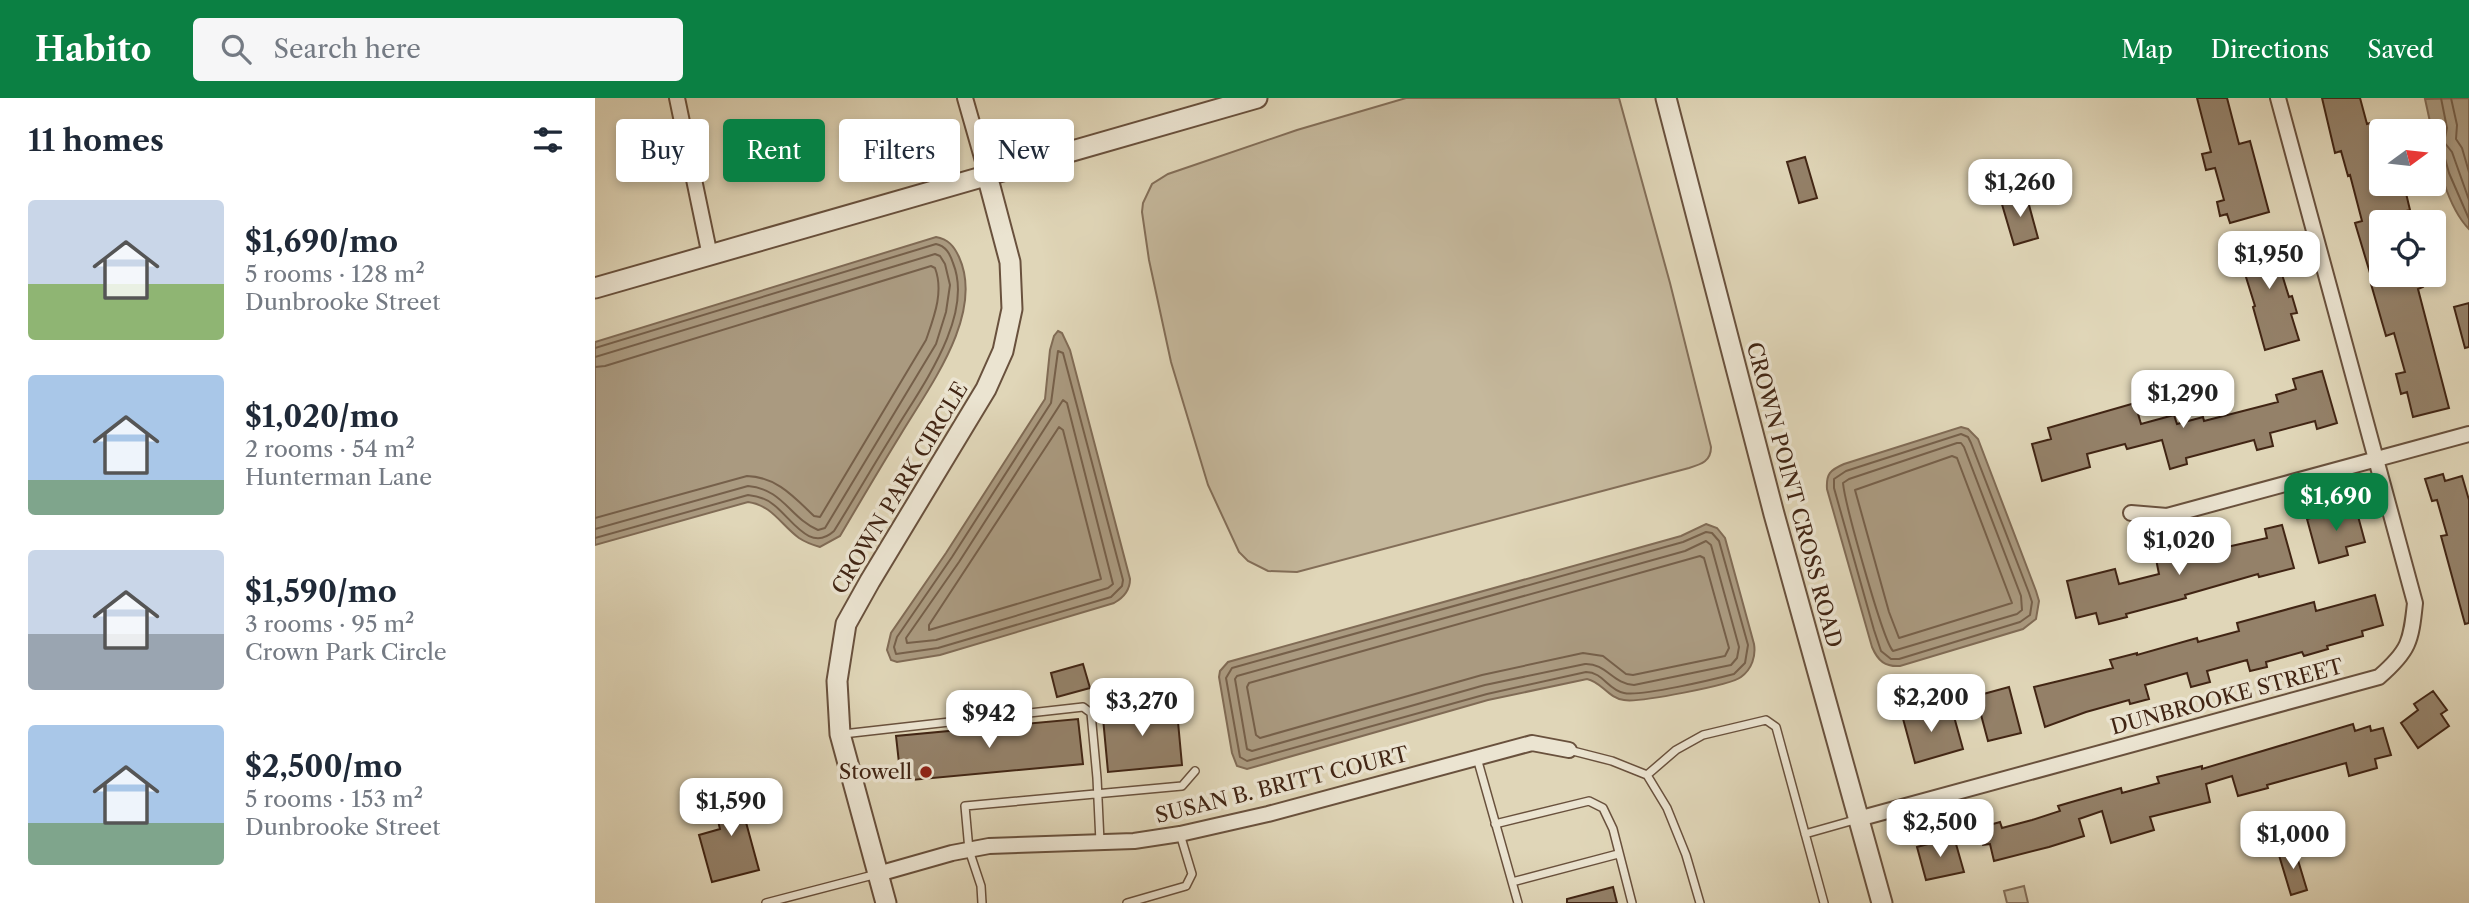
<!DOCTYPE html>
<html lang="en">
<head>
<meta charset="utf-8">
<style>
	:root { --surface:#fff; --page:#f6f6f7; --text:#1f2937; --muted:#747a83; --accent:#0b8043 }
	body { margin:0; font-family:"Libre Caslon Text",serif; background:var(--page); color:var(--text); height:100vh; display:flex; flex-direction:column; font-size:26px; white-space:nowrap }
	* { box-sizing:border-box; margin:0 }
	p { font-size:23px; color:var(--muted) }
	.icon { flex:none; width:38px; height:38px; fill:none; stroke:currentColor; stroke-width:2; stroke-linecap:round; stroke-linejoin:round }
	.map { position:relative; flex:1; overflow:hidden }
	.details { display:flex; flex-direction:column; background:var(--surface); width:595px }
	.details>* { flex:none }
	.hud { position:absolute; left:21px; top:21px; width:665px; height:63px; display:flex; gap:14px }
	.needle { width:46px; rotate:75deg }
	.buttons { position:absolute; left:1774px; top:21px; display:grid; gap:14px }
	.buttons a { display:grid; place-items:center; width:77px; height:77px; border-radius:7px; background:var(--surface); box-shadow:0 4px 10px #0003; font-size:35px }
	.price { position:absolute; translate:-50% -60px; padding:0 16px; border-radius:14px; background:#fff; color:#222; font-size:23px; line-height:46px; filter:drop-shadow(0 2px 4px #0008) }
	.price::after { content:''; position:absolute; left:50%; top:42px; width:21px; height:16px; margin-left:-10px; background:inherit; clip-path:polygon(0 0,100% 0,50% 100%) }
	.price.on { background:var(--accent); color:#fff }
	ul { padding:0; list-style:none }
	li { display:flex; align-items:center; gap:21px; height:175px; padding:0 28px }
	li span { display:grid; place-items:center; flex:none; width:196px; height:140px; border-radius:7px; color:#555 }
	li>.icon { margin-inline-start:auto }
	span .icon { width:84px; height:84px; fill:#fffc; stroke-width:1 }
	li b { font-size:30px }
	h2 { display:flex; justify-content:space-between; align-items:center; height:84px; padding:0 28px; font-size:30px }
	.pill { padding:0 24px; border-radius:7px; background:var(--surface); box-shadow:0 4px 10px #0003; font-size:24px; line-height:63px }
	.pill.on { background:var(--accent); color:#fff }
	header { display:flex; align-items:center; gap:42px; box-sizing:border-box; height:98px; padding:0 35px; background:var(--accent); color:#fff }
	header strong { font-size:33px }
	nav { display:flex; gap:38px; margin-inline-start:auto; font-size:24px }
	.search { width:490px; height:63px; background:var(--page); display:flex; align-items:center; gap:18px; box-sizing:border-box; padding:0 24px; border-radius:7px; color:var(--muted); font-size:26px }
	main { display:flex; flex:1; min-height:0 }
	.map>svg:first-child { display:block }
	.green { fill:#c5b89c; stroke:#836e58; stroke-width:2 }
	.water { fill:#aa9a80; stroke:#806b55; stroke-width:2 }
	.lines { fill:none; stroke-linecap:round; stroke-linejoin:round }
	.shore { stroke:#76604a; stroke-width:2 }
	.building { fill:#948169; stroke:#412514; stroke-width:2 }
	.service-casing { stroke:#69513d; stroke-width:10 }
	.minor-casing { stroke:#69513d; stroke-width:18 }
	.tertiary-casing { stroke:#69513d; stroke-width:23 }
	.service { stroke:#ebe4d1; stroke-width:7 }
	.minor { stroke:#ebe4d1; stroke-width:14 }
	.tertiary { stroke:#ebe4d1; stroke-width:19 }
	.poi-dot { fill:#8f2418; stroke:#ebe4d1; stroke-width:2.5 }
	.labels { text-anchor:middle; stroke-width:7; stroke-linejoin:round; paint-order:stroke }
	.street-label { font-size:21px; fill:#412514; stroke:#ebe4d1 }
	.poi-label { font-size:21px; fill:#412514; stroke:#ebe4d1; text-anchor:end }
</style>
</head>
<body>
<header>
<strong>Habito</strong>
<div class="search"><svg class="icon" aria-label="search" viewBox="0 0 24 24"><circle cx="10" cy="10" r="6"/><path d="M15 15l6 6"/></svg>Search here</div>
<nav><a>Map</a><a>Directions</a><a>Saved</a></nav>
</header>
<main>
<section class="details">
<h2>11 homes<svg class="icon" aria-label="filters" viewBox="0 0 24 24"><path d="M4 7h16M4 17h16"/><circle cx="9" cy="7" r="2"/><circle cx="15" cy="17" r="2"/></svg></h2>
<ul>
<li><span style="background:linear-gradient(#c9d6e8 60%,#8fb573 0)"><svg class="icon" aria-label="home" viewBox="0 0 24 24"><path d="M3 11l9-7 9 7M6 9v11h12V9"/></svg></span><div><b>$1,690/mo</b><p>5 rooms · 128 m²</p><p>Dunbrooke Street</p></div></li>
<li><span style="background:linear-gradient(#a9c7e8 75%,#7fa58c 0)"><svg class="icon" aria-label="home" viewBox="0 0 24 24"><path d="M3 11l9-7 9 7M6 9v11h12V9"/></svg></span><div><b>$1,020/mo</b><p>2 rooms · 54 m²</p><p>Hunterman Lane</p></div></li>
<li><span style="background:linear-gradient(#c9d6e8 60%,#9aa5b1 0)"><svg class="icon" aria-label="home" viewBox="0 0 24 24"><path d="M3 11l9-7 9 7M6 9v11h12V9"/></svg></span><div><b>$1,590/mo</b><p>3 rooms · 95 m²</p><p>Crown Park Circle</p></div></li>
<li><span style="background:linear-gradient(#a9c7e8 70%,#7fa58c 0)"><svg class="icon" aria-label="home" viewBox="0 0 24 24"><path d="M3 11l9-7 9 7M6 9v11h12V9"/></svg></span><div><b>$2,500/mo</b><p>5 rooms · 153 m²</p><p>Dunbrooke Street</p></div></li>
</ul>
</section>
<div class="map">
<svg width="1874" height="805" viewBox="0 0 1874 805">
	<rect width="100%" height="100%" fill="#e0d6b8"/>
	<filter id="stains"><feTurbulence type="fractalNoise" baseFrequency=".00286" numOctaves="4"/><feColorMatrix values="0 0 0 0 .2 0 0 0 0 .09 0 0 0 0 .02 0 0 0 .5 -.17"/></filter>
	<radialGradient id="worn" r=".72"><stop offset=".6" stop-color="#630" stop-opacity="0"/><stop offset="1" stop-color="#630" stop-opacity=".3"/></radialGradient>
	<path class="green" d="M811,0H1024L1075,185L1116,349C1116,363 1107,366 1094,370L702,474L673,473L653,463L644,454L613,387L576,264L554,162L547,114L548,105L557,86L573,76L702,32Z
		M1429,788L1433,805H1412L1409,793Z"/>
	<path class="water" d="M1874,0V131C1854,111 1839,61 1839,33H1837L1830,1Z
		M341,139C353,141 359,148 364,159C390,216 334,289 306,336C285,370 265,404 245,438L225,449C218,447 210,444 204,440C186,427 177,407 153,404L0,447V244Z
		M463,233L467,235L475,252L535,481C535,492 528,500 519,505L345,557L302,564L296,562L292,552L296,535L351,455L450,301L455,252L459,238Z
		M1366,329L1373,331L1383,341L1441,493L1444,503L1441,521L1428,531L1305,568C1290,569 1283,563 1277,549L1232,391C1231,376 1235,372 1249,366Z
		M1111,426L1122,430L1130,440L1159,546C1161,558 1157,571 1146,579C1136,587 1043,605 1029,602C1013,600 1007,584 992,581L893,602L652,671L642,668L637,655L624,579L625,573L633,564L1086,438Z"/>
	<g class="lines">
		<path class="shore" d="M1846,0L1852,30L1849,44L1857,54L1874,102
			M1856,0L1862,27L1861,41L1867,50L1874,74
			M1839,52H1845L1849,57L1854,75L1874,121
			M0,250L341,146C351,148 355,156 358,165C380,219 324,292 298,336C278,368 259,401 239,433C215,455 197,421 179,407C171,400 163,398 153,397L0,440
			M463,253L468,255L528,482L527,488L516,499L343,550L301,556L299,549L302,539L357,459L456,305Z
			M0,259L340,156L345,158L350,166L355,187L351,214L341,246L230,430L223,432C195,420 188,391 153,388L0,431
			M0,269L10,268L336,168L340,170C349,194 339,219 331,242L225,419L219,418C199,399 182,379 152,378L0,420
			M468,302L472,305L518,486L513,490L341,542L312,545L311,540L364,464Z
			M464,329L468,332L506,481L334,532V527Z
			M1366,336L1373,339L1376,345L1434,495L1437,504L1435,517L1425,524L1304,561H1296L1286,553L1279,532L1239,390V381L1251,373Z
			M1362,345H1366L1369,349L1426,498L1427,512L1422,516L1298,553C1288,543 1250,406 1248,385L1254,381Z
			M1357,358L1362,360L1417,505L1304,540L1294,514L1260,392Z
			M1111,434L1117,435L1124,443L1153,547L1150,565L1139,576C1120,581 1045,599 1029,595C1013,592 1008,574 991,574L892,596L652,663L645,659L631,580L637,570L1088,444Z
			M1111,443L1116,447L1144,549L1142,560L1136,567L1039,587C1018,586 1011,565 990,566L890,587L657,653L652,651L640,581L642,578L1090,453Z
			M1105,458L1109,460L1134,550L1130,558L1038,577L1031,576L1008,558L988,555L887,577L665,640L661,637L652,589L654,585Z"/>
	</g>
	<path class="building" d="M1602,0H1632L1644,46L1655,43L1674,114L1635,125L1632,116L1625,118L1622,104L1629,102L1620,70L1611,72L1607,56L1616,54Z
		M1727,0H1765L1772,26L1775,25L1787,66V89L1792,88L1794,95L1810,91L1815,112L1800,116L1802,124H1787V177H1825L1828,189L1823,191L1854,310L1818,319L1812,294L1806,296L1801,276L1810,274L1799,235L1791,238L1776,186L1778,185L1760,125L1767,123L1755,77L1753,78L1746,53L1740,55Z
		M1210,59L1222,100L1204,105L1192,64Z
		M1431,96L1443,140L1419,147L1406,103Z
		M1682,135L1687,155L1681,157L1694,199L1697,198L1702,215L1696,216L1704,242L1670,252L1658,209L1660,208L1641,147Z
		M1874,205V249L1870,250L1859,209Z
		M1727,273L1742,325L1722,331L1720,323L1675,335L1678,348L1662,352L1659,342L1591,360L1592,366L1575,371L1567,342L1532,351L1530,346L1492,356L1495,369L1447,383L1437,346L1456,341L1453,330L1540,305L1546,326L1579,317L1582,326L1608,319L1609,323L1683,304L1681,297L1701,291L1698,281Z
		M1848,376L1850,383L1867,378L1874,402V525L1870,526L1846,438L1852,437L1842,402L1837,403L1830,381Z
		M1760,407L1770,444L1751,449L1753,457L1724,465L1712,421Z
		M1687,427L1699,470L1664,479L1663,476L1590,497L1591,500L1531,516L1532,519L1504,526L1501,515L1481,520L1472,483L1520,471L1524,486L1564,476L1561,461L1613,447L1614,453L1672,440L1670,431Z
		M1780,497L1788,527L1767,533L1768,538L1732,548L1733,551L1709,558L1707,554L1671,564L1672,569L1655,573L1652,562L1612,573L1615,584L1596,589L1592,575L1550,587L1554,601L1535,606L1534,602L1491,614L1450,629L1439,589L1518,570L1515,562L1542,555V557L1602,540L1603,544L1644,533L1642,525L1719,504L1721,513Z
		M488,566L495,590L462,599L456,575Z
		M1414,589L1426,635L1393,643L1381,598Z
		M1838,593L1852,612L1846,616L1854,628L1823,650L1806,625L1823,612L1819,606Z
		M563,603L564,615L582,613L587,667L513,674L508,620L526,618L525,606Z
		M1336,609L1339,620L1358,615L1368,651L1320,665L1307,617Z
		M483,621L488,666L306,683L301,638Z
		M1758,626L1760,633L1775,628L1776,633L1788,630L1796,657L1780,661L1782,670L1754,678L1751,665L1672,687L1673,690L1643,698L1637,678L1611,686L1615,704L1555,719L1559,732L1516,745L1507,713L1484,721L1489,738L1454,749L1399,763L1395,746L1388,747L1384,730L1405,724L1407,730L1437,722L1465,713L1463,708L1480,703L1526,690L1527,695L1564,685L1562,679L1607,668V671Z
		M160,691L166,713L149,717L164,772L117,784L104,737L125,731L118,702Z
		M1359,739L1369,774L1331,782L1322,749Z
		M1699,749L1712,792L1696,797L1683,754Z
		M1018,789L1022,805H972V801Z"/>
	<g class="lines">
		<g class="service-casing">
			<path id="service" d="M248,636L488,609L496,615L502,680L505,744
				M974,652L1017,663L1052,677L1072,710L1091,757L1105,805
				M882,660L923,805
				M1052,677L1081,652L1108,637L1171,622L1181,629L1229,805
				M900,726L994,703L1008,710L1018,731L1037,805
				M1210,736L1263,721
				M917,784L1023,756
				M171,805L282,776
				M387,805L386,788L374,752L370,708L587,688L600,673
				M532,805L591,788L597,776L585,736"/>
		</g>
		<g class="minor-casing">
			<path id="minor" d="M82,0L115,158
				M370,0L392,77
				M1536,415L1572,418L1874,336
				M1263,721L1784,579C1814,553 1816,544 1820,505L1683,0
				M283,776L357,755L394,748L539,743L585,736L673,716L937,645L974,652"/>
		</g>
		<g class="tertiary-casing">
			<path id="tertiary" d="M1071,0L1179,416L1287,805
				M0,190L662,0
				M291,805L245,636L242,583L251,526L275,483L391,291L408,253L417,211L415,164L392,77"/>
		</g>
		<use href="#service" class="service"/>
		<use href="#minor" class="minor"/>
		<use href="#tertiary" class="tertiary"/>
	</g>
	<circle class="poi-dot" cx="331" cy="674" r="7"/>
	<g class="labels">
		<g class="street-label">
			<text transform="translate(305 390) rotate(-59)" y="7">CROWN PARK CIRCLE</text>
			<text transform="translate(1199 397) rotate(75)" y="7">CROWN POINT CROSS ROAD</text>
			<text transform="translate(1632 599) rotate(-15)" y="7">DUNBROOKE STREET</text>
			<text transform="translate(687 687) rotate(-14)" y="7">SUSAN B. BRITT COURT</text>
		</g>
		<g class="poi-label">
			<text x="317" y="681">Stowell</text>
		</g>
	</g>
	<rect width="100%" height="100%" filter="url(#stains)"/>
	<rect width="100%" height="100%" fill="url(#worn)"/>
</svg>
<div class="buttons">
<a><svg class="needle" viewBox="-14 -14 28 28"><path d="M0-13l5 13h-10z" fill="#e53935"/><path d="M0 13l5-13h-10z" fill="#747a83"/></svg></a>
<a><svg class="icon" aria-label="locate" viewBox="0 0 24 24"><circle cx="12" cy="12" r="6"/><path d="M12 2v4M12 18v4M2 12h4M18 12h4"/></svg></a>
</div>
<b class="price" style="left:1425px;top:121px">$1,260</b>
<b class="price" style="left:1674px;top:193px">$1,950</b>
<b class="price" style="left:1588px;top:332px">$1,290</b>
<b class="price on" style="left:1741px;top:435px">$1,690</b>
<b class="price" style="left:1584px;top:479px">$1,020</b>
<b class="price" style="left:1336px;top:636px">$2,200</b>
<b class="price" style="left:547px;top:640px">$3,270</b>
<b class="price" style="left:394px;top:652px">$942</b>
<b class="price" style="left:136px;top:740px">$1,590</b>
<b class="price" style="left:1345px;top:761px">$2,500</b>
<b class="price" style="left:1698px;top:773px">$1,000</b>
<div class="hud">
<a class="pill">Buy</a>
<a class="pill on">Rent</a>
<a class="pill">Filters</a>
<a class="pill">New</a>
</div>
</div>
</main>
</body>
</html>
